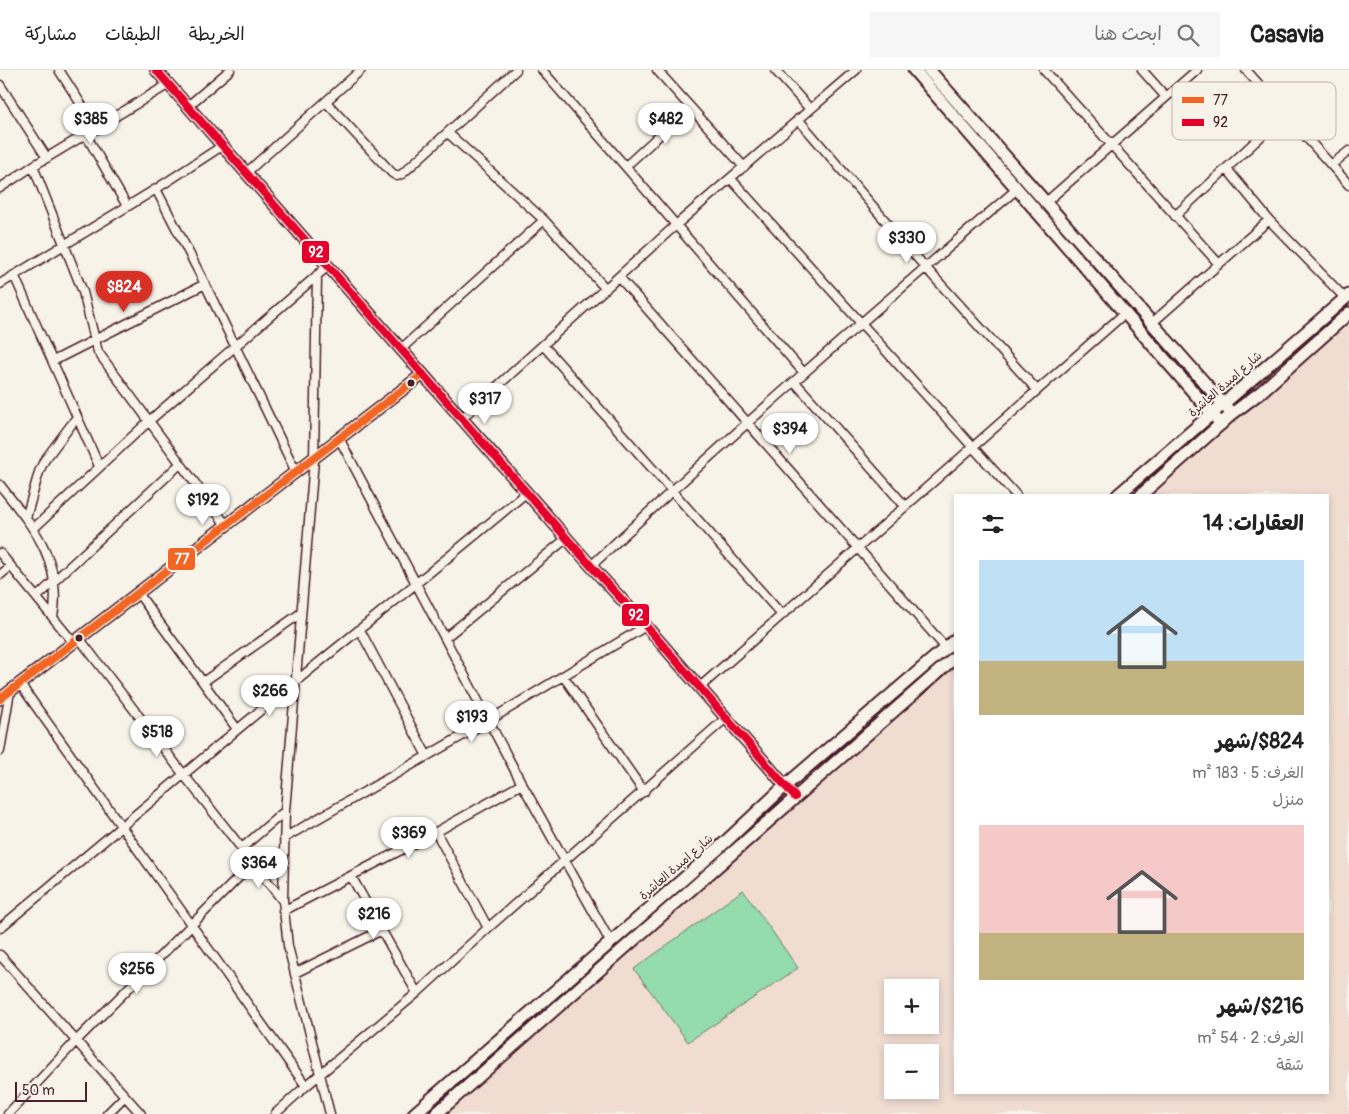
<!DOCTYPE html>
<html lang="ar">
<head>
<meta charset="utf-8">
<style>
	:root { --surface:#fff; --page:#f6f6f6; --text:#222; --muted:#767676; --line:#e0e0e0; --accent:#d93025 }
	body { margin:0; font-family:Pangolin,"Playpen Sans Arabic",sans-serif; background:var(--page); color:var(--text); direction:rtl; height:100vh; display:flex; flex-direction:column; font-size:19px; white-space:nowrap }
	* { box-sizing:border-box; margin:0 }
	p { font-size:16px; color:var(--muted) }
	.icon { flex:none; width:28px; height:28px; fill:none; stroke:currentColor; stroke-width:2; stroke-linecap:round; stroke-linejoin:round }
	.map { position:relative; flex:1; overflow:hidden; direction:ltr }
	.sheet { position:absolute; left:954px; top:424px; width:375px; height:600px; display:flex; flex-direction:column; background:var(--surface); border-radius:0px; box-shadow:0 2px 8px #0003; direction:rtl }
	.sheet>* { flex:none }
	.tools { position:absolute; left:884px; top:909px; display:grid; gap:10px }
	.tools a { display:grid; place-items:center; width:55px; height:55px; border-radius:0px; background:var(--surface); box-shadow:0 2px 8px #0003; font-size:25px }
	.scale { position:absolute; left:15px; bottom:12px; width:72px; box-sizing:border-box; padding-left:5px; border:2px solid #4a1f2b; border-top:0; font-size:14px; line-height:18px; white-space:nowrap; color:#4a1f2b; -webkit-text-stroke:4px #f7f3e8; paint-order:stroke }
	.price { position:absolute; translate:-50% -42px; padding:0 11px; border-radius:18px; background:#fff; color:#222; font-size:16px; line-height:32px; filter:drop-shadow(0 1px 2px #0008) }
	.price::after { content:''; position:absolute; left:50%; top:30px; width:15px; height:11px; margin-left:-8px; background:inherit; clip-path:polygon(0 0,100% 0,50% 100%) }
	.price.selected { background:var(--accent); color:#fff }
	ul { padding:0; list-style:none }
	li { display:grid; align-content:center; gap:10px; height:265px; padding:0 25px }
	li span { display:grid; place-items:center; height:155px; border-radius:0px; color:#555 }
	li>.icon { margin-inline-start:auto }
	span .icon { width:90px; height:90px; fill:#fffc; stroke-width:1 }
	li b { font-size:21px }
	h2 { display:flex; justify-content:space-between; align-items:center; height:60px; padding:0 25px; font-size:21px }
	header { display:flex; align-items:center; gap:30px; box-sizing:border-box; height:70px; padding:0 25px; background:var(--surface); border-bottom:1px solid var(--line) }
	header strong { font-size:24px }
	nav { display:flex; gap:28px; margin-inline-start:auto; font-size:18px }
	.search { width:350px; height:45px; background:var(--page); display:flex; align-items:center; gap:12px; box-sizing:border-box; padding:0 18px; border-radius:0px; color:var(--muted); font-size:19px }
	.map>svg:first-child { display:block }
	.built { fill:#f0dcd1; fill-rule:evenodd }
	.green { fill:#94dcab; stroke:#6f7e6b }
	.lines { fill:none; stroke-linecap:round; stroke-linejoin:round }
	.minor-casing { stroke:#4a1f2b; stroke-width:11 }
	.tertiary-casing { stroke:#4a1f2b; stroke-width:14 }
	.secondary-casing { stroke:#4a1f2b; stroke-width:15 }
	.minor { stroke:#f7f3e8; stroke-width:8 }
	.tertiary { stroke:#f7f3e8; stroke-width:10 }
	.secondary { stroke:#f7f3e8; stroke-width:11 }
	.bus-1-casing { stroke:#f7f3e8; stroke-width:11 }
	.bus-2-casing { stroke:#f7f3e8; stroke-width:11 }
	.bus-1 { stroke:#f26522; stroke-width:8 }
	.bus-2 { stroke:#e4002b; stroke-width:8 }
	.bus-dot { fill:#4a1f2b; stroke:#f7f3e8; stroke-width:2 }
	.labels { text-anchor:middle; stroke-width:4; stroke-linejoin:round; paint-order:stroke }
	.street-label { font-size:12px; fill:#4a1f2b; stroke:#f7f3e8 }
	.key { fill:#f7f3e8; stroke:#c3b3af; stroke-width:1 }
	.key-label { font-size:14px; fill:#4a1f2b }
	.line-badge { stroke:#f7f3e8; stroke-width:2 }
	.badge-label { font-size:14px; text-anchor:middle; font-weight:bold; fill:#fff }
</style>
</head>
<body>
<header>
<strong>Casavia</strong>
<div class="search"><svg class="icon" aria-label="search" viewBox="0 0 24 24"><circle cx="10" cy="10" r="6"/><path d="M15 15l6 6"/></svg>ابحث هنا</div>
<nav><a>الخريطة</a><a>الطبقات</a><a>مشاركة</a></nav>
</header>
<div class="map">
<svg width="1349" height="1044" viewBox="0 0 1349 1044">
	<rect width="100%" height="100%" fill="#f7f3e8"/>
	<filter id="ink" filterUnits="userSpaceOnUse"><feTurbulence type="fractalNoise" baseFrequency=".02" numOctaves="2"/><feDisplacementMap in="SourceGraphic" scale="10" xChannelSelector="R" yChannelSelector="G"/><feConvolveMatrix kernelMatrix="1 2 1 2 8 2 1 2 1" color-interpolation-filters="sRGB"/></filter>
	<g filter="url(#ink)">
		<path class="built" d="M1349,223V1044H419L955,571V1022H1328V425H1120ZM892,918H930V955H892ZM892,982H930V1020H892Z"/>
		<path class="green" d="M743,820L798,898L688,972L634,899Z"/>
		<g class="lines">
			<g class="minor-casing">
				<path id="minor" d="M59,0L97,59
					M542,0L804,303
					M657,0L744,97
					M775,0L810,39
					M1044,0L1219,194
					M1142,0L1166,27
					M1246,0L1349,115
					M0,15L47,88
					M326,32L392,103L397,106L402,104L516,0
					M188,36L230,0
					M798,49L925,197L1037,320
					M448,63L544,150L606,219
					M86,65L127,136
					M1331,95L1349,81
					M33,96L83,222L98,282L226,455
					M626,96L690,37
					M1227,99L1269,150L1345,228
					M247,102L361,0
					M731,109L1016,425
					M0,118L33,96L169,14
					M156,119L205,214L296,402
					M1045,133L1197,0
					M1175,146L1285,44
					M14,205L99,396
					M317,205L314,390L285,741L283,831L288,876L330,1044
					M619,207L946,578
					M0,214L156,119L222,76
					M1152,253L1269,150
					M543,275L782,545
					M401,279L544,150
					M53,291L205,214
					M795,312L905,436
					M462,348L676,155L856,0
					M340,370L522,714L611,873
					M0,415C33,457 63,490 53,547
					M26,448L39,402L44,391L77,347
					M33,459L149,351L328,196
					M0,483L73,572
					M591,496C729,366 873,242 1017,119
					M0,505L11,496
					M138,523L237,659
					M37,527L180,394
					M360,560L427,686
					M79,568L184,705L283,831
					M445,568L567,468
					M564,607L644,722
					M203,612L301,543
					M20,614L306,1016
					M700,617L1124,244
					M0,681L10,621
					M436,762L488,858
					M284,768L488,651L646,556
					M242,778L285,741
					M351,806L417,923
					M283,841L436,762L522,714
					M0,858C80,792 158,725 238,659C334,579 432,502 527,422
					M0,885L141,1044
					M295,903L382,860
					M8,1044L76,971L253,793
					M107,1044L125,1026
					M275,1044L306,1016L417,923L488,858L726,648"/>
			</g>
			<g class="tertiary-casing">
				<path id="tertiary" d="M156,0L591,496L646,556L795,727
					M0,629L423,304"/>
			</g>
			<g class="secondary-casing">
				<path id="secondary" d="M914,0L1221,354
					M929,0L1232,344
					M1118,425L1349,225
					M1141,425L1232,344L1262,321L1349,243
					M414,1044L720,777L785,716L955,570
					M436,1044L955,587"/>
			</g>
			<use href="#minor" class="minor"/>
			<use href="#tertiary" class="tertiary"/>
			<use href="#secondary" class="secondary"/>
			<g class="bus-1-casing">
				<path id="bus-1" d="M0,629L423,304"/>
			</g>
			<g class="bus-2-casing">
				<path id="bus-2" d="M156,0L591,496L646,556L795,727"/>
			</g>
			<use href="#bus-1" class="bus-1"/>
			<use href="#bus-2" class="bus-2"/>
		</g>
	</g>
	<g class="bus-dot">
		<circle cx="411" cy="313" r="4.5"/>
		<circle cx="79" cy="568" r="4.5"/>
	</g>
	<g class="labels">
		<g class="street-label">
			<text transform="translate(1225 314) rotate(-41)" y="4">شارع امبدة العاشرة</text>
			<text transform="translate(676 797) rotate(-41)" y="4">شارع امبدة العاشرة</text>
		</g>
	</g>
	<rect x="1172" y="12" width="164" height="58" rx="8" class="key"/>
	<rect x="1182" y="27" width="22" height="6" fill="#f26522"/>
	<rect x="1182" y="49" width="22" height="7" fill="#e4002b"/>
	<g class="key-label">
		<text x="1213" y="35">77</text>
		<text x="1213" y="57">92</text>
	</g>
	<g class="line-badge">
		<rect x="301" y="170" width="29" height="24" rx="5" fill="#e4002b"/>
		<rect x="167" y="477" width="29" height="24" rx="5" fill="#f26522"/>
		<rect x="621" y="533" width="29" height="24" rx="5" fill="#e4002b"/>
	</g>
	<g class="badge-label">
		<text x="316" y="187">92</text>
		<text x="182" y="494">77</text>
		<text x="636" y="550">92</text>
	</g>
</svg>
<div class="tools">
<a>+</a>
<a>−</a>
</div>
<div class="scale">50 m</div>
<b class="price" style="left:91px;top:75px">$385</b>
<b class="price" style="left:666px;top:75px">$482</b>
<b class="price" style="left:907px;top:194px">$330</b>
<b class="price selected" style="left:124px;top:243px">$824</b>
<b class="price" style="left:485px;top:355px">$317</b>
<b class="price" style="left:790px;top:385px">$394</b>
<b class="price" style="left:203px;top:456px">$192</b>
<b class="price" style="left:270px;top:647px">$266</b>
<b class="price" style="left:472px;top:673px">$193</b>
<b class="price" style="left:157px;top:688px">$518</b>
<b class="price" style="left:409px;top:789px">$369</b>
<b class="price" style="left:259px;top:819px">$364</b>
<b class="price" style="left:374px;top:870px">$216</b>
<b class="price" style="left:137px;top:925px">$256</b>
<section class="sheet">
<h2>العقارات: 14<svg class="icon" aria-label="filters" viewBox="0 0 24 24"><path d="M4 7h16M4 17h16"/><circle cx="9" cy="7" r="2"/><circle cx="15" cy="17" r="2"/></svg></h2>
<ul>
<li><span style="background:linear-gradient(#bfe0f5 65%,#c2b280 0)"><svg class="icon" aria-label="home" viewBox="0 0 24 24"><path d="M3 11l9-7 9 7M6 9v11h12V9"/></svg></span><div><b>$824/شهر</b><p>الغرف: 5 · 183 m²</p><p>منزل</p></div></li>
<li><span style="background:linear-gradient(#f6c9c9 70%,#c2b280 0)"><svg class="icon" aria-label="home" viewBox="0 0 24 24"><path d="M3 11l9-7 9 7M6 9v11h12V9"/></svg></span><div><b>$216/شهر</b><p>الغرف: 2 · 54 m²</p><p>شقة</p></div></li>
</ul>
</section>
</div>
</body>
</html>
